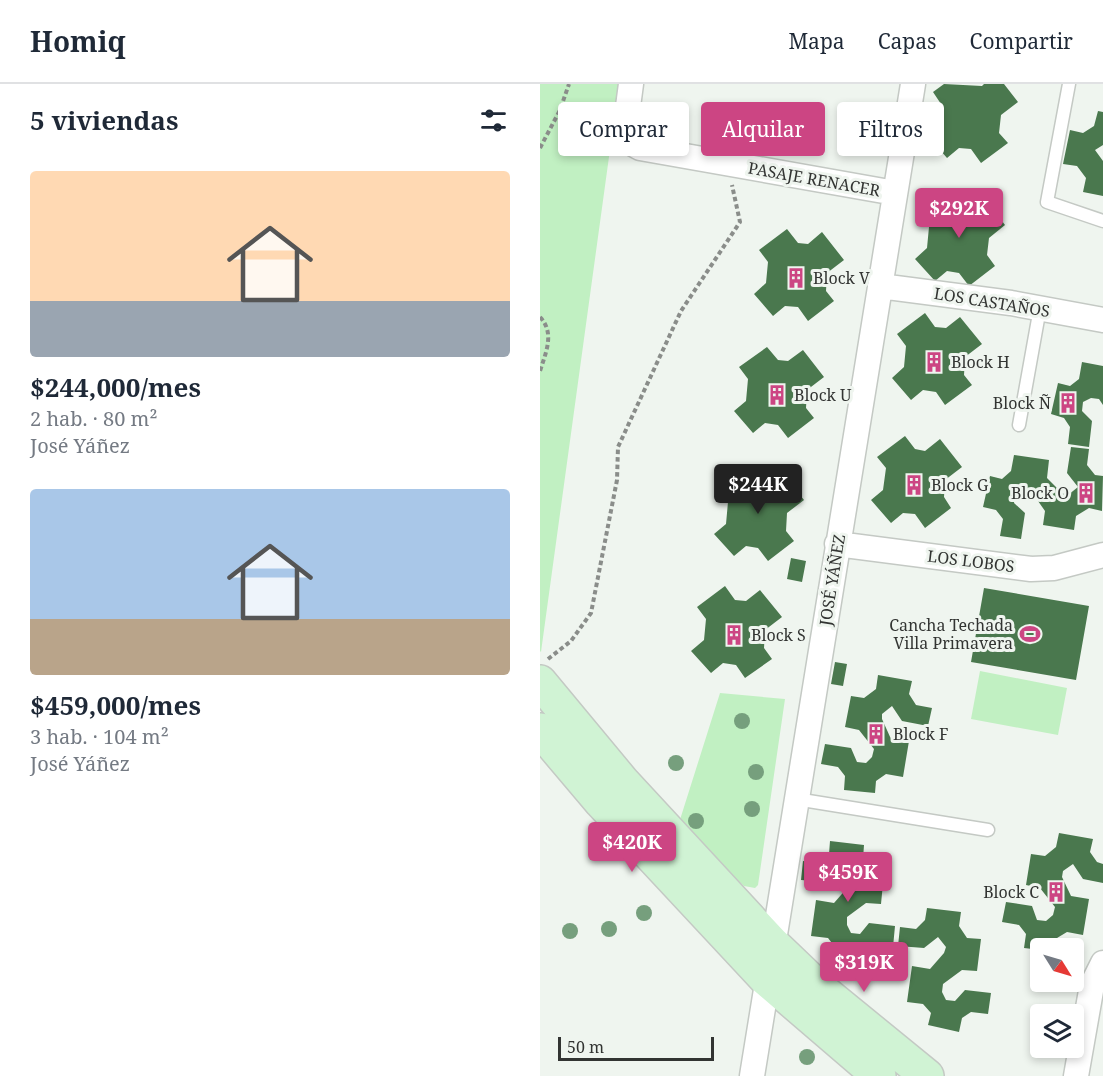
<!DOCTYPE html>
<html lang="es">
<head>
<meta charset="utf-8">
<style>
	:root { --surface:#fff; --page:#f2f2f3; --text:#1f2937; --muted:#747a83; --line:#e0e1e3; --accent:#cc4583 }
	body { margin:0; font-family:"Noto Serif",serif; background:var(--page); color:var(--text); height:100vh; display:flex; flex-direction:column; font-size:22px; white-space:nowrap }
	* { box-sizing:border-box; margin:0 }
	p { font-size:20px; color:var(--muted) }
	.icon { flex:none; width:33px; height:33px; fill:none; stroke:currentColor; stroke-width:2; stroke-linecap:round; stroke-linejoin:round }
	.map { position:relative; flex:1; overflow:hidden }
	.sheet { display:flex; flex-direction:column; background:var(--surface); width:540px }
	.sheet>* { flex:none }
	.guide { position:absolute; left:18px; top:18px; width:454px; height:54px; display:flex; gap:12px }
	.needle { width:39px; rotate:127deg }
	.buttons { position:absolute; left:490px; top:854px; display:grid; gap:12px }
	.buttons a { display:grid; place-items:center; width:54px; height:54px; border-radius:6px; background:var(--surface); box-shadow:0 3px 9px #0003; font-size:30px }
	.scale { position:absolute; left:18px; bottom:15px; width:156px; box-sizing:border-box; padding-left:6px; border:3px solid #323432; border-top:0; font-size:16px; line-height:21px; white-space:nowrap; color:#323432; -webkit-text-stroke:4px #eff5ef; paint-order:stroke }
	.price { position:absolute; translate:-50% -51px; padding:0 14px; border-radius:6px; background:var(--accent); color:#fff; font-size:20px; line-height:39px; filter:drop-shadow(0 2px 3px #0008) }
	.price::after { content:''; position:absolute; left:50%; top:36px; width:18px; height:14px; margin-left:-9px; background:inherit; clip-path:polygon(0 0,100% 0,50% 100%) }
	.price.active { background:#222; color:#fff }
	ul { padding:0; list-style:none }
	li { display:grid; align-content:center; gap:12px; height:318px; padding:0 30px }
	li span { display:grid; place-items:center; height:186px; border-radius:6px; color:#555 }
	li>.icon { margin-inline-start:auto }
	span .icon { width:108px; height:108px; fill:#fffc; stroke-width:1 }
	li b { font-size:26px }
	h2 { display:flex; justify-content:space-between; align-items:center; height:72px; padding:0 30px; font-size:26px }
	.tag { padding:0 21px; border-radius:6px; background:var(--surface); box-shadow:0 3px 9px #0003; font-size:21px; line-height:54px }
	.tag.active { background:var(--accent); color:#fff }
	header { display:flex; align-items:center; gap:36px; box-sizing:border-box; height:84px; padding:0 30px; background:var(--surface); border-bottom:2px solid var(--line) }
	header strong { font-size:28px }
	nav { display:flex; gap:33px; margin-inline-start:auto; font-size:21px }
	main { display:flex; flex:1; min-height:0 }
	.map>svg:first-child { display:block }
	.green { fill:#c1f0c2 }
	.building { fill:#4a784e }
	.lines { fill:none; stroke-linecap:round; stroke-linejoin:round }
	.service-casing { stroke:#c4c9c4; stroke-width:15 }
	.minor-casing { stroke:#c4c9c4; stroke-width:27 }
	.secondary-casing { stroke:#c4c9c4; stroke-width:36 }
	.path { stroke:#8a8d8a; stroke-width:4; stroke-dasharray:4.5 3; stroke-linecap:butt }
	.service { stroke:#fff; stroke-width:12 }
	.minor { stroke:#fff; stroke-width:24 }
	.secondary { stroke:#d0f3d4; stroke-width:33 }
	.tree { fill:#769f7d }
	.labels { text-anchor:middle; stroke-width:6; stroke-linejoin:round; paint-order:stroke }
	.street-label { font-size:16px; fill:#323432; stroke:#eff5ef }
	.poi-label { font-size:16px; fill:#323432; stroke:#eff5ef; text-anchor:start }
</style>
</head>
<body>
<header>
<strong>Homiq</strong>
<nav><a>Mapa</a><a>Capas</a><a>Compartir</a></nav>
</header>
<main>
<section class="sheet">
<h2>5 viviendas<svg class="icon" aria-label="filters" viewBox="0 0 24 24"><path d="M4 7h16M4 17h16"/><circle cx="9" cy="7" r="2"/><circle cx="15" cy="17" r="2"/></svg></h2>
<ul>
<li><span style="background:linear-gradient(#ffd9b3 70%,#9aa5b1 0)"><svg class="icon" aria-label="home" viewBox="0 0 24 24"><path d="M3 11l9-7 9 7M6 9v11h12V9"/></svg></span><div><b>$244,000/mes</b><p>2 hab. · 80 m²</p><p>José Yáñez</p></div></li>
<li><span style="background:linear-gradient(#a9c7e8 70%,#b9a48a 0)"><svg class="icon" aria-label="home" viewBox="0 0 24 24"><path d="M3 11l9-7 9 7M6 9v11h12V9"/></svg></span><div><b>$459,000/mes</b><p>3 hab. · 104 m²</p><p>José Yáñez</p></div></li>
</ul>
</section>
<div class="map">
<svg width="563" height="992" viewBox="0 0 563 992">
	<rect width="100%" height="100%" fill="#eff5ef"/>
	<path class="green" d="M0,0H79L1,568L0,567Z
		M440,587L527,604L518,651L431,635Z
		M180,609L245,615L218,801L215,804L204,802L138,742Z"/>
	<path class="building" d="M404,0L442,2L444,0H464L478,18L461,31L459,49L468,59L441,79L431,65L419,64L407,74L388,52L399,41L401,20L393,8Z
		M558,27L563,28V61L555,66L563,77V112L543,108L546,94L537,82L523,80L530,46L543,49L554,42Z
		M409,110L419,124L429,125L444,113L465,141L449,154L447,171L455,182L429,202L419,189L407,187L395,197L375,175L387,164L389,143L381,131Z
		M247,145L258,159L268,160L282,148L304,176L287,189L286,207L294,217L268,237L258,223L245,222L233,232L214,210L226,199L228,178L219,166Z
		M385,229L395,243L406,244L420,233L442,260L425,273L424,291L432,301L405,321L396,308L383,306L371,316L352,294L364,283L366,262L357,250Z
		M227,263L238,276L248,277L263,266L284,293L267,306L266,324L274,334L248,354L238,341L225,339L213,349L194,327L206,317L208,295L199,283Z
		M542,278L563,282V321L559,315L551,314L543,318L542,327L552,337L549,363L528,360L530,343L524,334L511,330L518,299L530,302L539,295Z
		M365,352L375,365L385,367L400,355L422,383L405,396L404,413L411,424L385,444L375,430L363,429L351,439L331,416L343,406L346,384L337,373Z
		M531,363L549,365L547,381L555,391L563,392L562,427L549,424L536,432L534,446L503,441L505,427L491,407L483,406L475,410L474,419L485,429L481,455L460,452L463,435L456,426L443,423L450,392L462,395L471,387L474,371L509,376L507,394L522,409L528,411L538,403L527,389Z
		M208,386L218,399L228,400L243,389L264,416L247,429L246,447L254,457L228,477L218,464L206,462L194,472L174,450L186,440L188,418L180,406Z
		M251,474L266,477L262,498L247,495Z
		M185,502L195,516L206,517L220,506L242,533L225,546L224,564L232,575L205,594L196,581L183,579L171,589L151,567L164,556L166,535L157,523Z
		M444,504L549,522L536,596L431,578Z
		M295,578L307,580L303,602L291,600Z
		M338,591L372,597L369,610L376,621L392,624L388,642L362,637L352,622L342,630V635L351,655L369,657L363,693L346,690L336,697L335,709L304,706L305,692L298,683L281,680L285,660L311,664L317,678L326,679L332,673L334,665L319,646L305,643L311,612L324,614L336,605Z
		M519,749L553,755L550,768L557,778L563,780V799L543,795L533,780L523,787L522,793L531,812L549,815L543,851L527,848L517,854L516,864H501V866L484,864L486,850L479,841L462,838L466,818L492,822L497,836L506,837L513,831L515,823L500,804L486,801L491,770L505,772L516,763Z
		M290,757L324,761L323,775L331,787L344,789L341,820L326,819L307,833V841L311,849L320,850L329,839L355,842L353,863L336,861L327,868L324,881L293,875L295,863L288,854L271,852L276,816L294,819L308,803L310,797L302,787L288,798L261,796L263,777L279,779L289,770Z
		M387,824L421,828L419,842L427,854L441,855L437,887L422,886L403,900L402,908L406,916L415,917L425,906L451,909L448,930L431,928L422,934L419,948L388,941L391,929L383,920L367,918L372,882L390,885L404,869L406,863L398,853L384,864L358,862L360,843L376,845L385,836Z"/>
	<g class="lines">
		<g class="service-casing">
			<path id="service" d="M529,0L507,118L563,137
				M479,341L500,224
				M256,715L448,746"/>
		</g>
		<g class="minor-casing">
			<path id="minor" d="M91,0L85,45L89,58L100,64L355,109
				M340,202L471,219L563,236
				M297,460L491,485L514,484L563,471
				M212,992L373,0
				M536,992L552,901L563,879"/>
		</g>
		<g class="secondary-casing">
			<path id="secondary" d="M0,598L83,698L232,859L278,903L387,992
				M0,646L61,718L226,895L339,992"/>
		</g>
		<path class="path" d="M0,64L20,26L29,0
			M0,233C15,249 6,268 0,287
			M8,575L31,557L51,529L77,396L78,363L141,227L200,138L192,101"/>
		<use href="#service" class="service"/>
		<use href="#minor" class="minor"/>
		<use href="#secondary" class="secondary"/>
	</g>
	<g class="tree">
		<circle cx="202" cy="637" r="8"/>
		<circle cx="136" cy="679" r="8"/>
		<circle cx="216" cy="688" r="8"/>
		<circle cx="212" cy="725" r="8"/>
		<circle cx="156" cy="737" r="8"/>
		<circle cx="104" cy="829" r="8"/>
		<circle cx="69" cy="845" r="8"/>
		<circle cx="30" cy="847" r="8"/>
		<circle cx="267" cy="973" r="8"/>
	</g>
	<defs>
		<g id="building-bare" transform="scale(1.62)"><path d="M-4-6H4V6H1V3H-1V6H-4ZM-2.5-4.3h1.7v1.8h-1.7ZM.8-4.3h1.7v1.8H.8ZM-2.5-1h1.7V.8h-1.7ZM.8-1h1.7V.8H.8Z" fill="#cc4583" stroke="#eff5ef" stroke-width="2.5" paint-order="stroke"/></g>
		<g id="stadium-bare" transform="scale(1.62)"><path d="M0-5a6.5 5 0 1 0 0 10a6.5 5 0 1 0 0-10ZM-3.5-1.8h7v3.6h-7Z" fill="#cc4583" stroke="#eff5ef" stroke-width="2.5" paint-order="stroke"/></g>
	</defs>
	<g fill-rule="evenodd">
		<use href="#building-bare" x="256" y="194"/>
		<use href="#building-bare" x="394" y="278"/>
		<use href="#building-bare" x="237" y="311"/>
		<use href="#building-bare" x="528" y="319"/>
		<use href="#building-bare" x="374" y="401"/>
		<use href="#building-bare" x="546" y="409"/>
		<use href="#stadium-bare" x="490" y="550"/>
		<use href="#building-bare" x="194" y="551"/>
		<use href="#building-bare" x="336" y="650"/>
		<use href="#building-bare" x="516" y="808"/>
	</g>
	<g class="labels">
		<g class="street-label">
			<text transform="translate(274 95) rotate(10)" y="6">PASAJE RENACER</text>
			<text transform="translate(452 218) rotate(9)" y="6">LOS CASTAÑOS</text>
			<text transform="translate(431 477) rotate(7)" y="6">LOS LOBOS</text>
			<text transform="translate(292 496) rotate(-81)" y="6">JOSÉ YÁÑEZ</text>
		</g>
		<g class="poi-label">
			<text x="273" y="200">Block V</text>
			<text x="411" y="284">Block H</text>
			<text x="254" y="317">Block U</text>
			<text x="511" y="325" text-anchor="end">Block Ñ</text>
			<text x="391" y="407">Block G</text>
			<text x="529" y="415" text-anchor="end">Block O</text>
			<text x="473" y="547" text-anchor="end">Cancha Techada<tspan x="473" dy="18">Villa Primavera</tspan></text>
			<text x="211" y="557">Block S</text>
			<text x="353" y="656">Block F</text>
			<text x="499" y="814" text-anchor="end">Block C</text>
		</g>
	</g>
</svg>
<div class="buttons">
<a><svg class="needle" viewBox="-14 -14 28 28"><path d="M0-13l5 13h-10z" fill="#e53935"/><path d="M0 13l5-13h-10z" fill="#747a83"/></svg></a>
<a><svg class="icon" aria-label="layers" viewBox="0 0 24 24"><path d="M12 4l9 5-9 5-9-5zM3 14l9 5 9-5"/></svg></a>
</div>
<div class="scale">50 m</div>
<b class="price" style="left:419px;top:155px">$292K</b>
<b class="price active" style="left:218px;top:431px">$244K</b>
<b class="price" style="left:92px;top:789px">$420K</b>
<b class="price" style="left:308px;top:819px">$459K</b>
<b class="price" style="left:324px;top:909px">$319K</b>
<div class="guide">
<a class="tag">Comprar</a>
<a class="tag active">Alquilar</a>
<a class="tag">Filtros</a>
</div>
</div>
</main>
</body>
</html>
